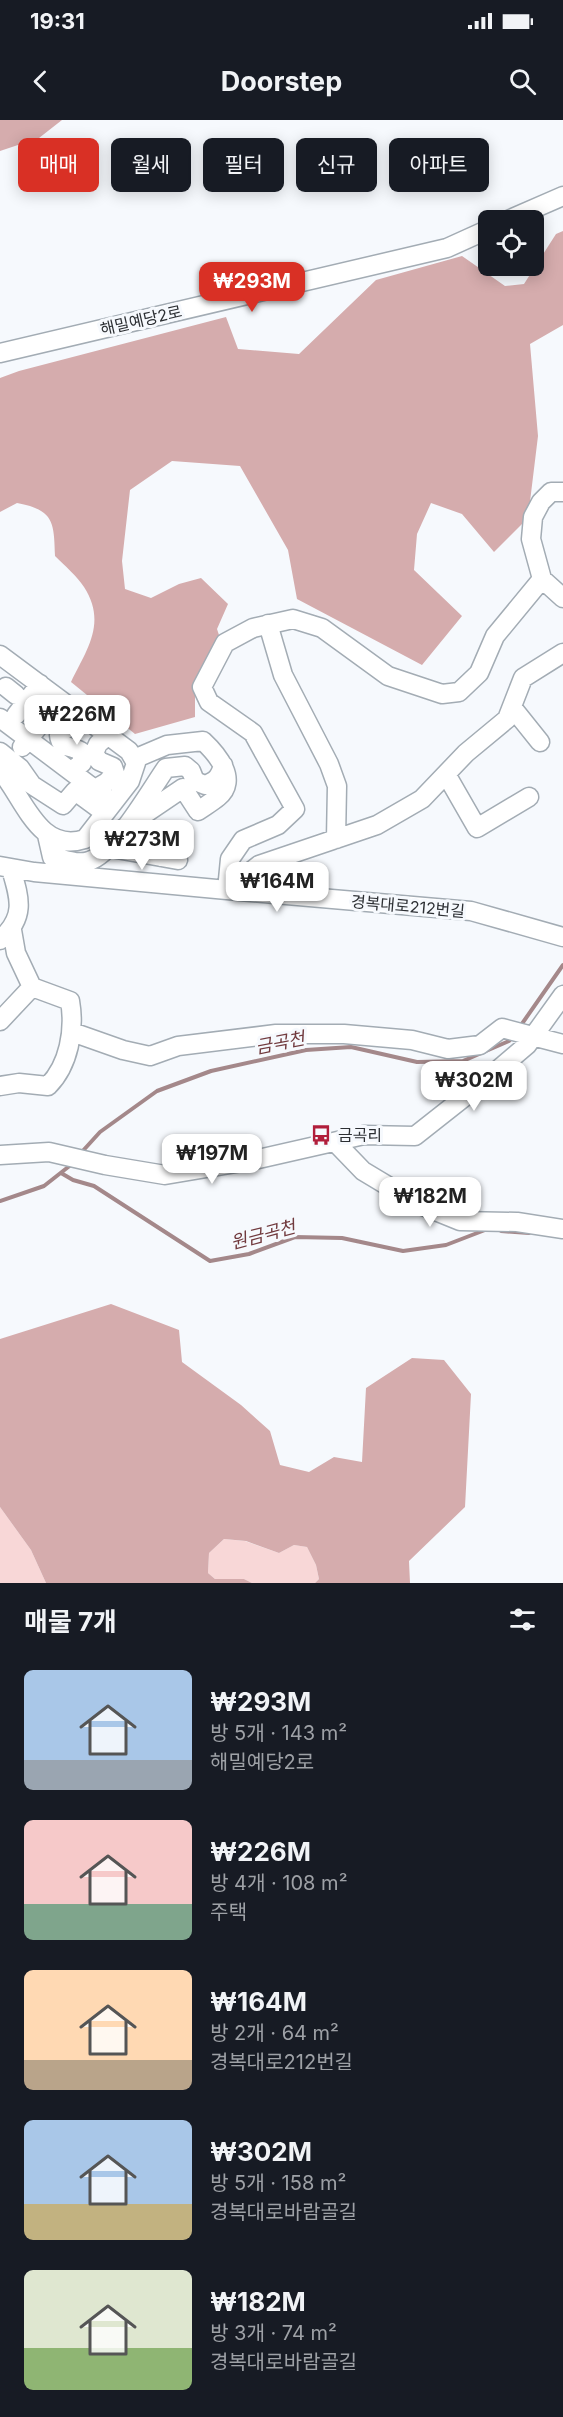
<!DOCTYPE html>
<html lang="ko">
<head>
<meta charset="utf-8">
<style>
	:root { --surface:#171b24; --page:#242831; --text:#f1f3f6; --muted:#9ea1a6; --accent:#d93025 }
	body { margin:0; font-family:Inter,"Noto Sans KR",sans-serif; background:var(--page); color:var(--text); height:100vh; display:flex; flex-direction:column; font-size:22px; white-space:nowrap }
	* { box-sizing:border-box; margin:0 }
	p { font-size:20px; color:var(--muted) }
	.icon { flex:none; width:33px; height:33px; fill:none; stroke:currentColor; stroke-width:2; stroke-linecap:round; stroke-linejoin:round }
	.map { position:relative; height:1463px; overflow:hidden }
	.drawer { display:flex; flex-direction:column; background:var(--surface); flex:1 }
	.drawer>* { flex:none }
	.top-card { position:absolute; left:18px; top:18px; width:528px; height:54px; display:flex; gap:12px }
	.controls { position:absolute; left:478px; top:90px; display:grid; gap:12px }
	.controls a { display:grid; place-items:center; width:66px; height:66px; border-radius:9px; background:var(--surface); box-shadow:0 3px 15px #0003; font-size:30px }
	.price { position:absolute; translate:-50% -51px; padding:0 14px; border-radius:12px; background:#fff; color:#222; font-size:20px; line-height:39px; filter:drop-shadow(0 2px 3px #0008) }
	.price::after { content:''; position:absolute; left:50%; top:36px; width:18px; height:14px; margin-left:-9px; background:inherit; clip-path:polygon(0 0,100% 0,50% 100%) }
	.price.selected { background:var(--accent); color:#fff }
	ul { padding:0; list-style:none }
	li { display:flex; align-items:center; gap:18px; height:150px; padding:0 24px }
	li span { display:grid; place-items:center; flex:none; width:168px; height:120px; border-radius:9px; color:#555 }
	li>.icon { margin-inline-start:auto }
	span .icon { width:72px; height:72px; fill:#fffc; stroke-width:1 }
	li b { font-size:26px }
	h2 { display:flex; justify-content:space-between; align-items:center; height:72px; padding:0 24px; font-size:26px }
	.tag { padding:0 21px; border-radius:9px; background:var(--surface); box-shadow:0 3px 15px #0003; font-size:21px; line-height:54px }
	.tag.selected { background:var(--accent); color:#fff }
	.status { display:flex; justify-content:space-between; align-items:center; height:42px; padding:0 30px; background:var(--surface); direction:ltr }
	.status svg { height:16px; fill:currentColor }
	header { display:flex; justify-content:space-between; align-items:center; height:78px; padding:0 24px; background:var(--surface); font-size:27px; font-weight:700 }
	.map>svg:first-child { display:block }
	.green { fill:#f8d7d7 }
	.forest { fill:#d5acad }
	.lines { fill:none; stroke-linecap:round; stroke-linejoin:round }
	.stream { stroke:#a4888a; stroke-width:4 }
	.minor-casing { stroke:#a3acb4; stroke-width:21 }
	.minor { stroke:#fff; stroke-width:18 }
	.labels { text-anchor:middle; stroke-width:6; stroke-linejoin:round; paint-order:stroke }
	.street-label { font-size:16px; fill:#2c2f33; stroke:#f6f9fd }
	.poi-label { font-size:16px; fill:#2c2f33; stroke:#f6f9fd; text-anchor:start }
	.water-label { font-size:18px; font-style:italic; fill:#713a3e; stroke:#f6f9fd }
</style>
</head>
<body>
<div class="status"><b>19:31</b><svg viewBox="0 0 49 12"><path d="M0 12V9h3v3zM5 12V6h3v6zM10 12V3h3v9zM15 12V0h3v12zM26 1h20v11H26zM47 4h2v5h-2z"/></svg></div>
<header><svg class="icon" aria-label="back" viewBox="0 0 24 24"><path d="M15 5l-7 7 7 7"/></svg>Doorstep<svg class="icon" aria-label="search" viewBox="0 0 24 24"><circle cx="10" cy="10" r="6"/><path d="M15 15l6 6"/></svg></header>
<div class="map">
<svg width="563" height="1463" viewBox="0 0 563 1463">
	<rect width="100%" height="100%" fill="#f6f9fd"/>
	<path class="green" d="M0,1387L31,1430L46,1463H0Z
		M224,1419L245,1421L279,1433L294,1425L307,1427L316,1445L319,1459L315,1463H252L244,1459H215L208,1453L209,1433Z"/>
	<path class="forest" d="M0,0H62L39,18L0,31Z
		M563,111V205L530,224L538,316L528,398L494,432L462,394L431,383L417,414L414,450L462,496L422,545L297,479L288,430L240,346L172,341L130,370L122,441L125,469L151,478L179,464L201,458L228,484L217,509L221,521L195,567V597L135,614L71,562C87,529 107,503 84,467C77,456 65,446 55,436C54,402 54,390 17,383L0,392V258L19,251L226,197L238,229L299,234L376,160L462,136L505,166L524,164L556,114Z
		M111,1184L179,1210L182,1242L241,1285L270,1311L280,1345L309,1352L334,1337L362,1342L366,1268L412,1238L444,1240L471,1274L465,1387L409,1441L410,1463H315L319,1459L316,1445L307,1427L294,1425L279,1433L246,1421L224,1419L209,1433L208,1453L215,1459H244L252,1463H46L31,1430L0,1387V1219Z"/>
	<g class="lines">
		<path class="stream" d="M519,908L563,845
			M80,1034L100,1012L157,971L211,951L306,930L351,927L417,942L463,941L509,921L512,917
			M61,1053L73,1060L94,1066L210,1141L249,1134L295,1117L342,1118L403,1131L446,1125L485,1110
			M0,1081L44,1066L72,1044
			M501,1111L529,1113"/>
		<g class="minor-casing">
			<path id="minor" d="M508,100L563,76
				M0,233L447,128L489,109
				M563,372H551L541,382L533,397L531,419L542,459L563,478
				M268,504L283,555L329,644L337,666L336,719
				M0,535L129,631L136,643L130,661L85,719C39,734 24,678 0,650
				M6,567L16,575
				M512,587L540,622
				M16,595L40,564
				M0,598L113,683
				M22,627L60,580
				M0,632L20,648L32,665L63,685L75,671L105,693
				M71,651L82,643V632C73,625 60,630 59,615L81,595
				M446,654L477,708L529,677
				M95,669L107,662L115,653L113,647L99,641L94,633L98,624L108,615
				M124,708L183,668L198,691C205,686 212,682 218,677C239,660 217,634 203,621L167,625L134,639
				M47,715L52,737C65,739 76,745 89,741C114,734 150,671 166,648L185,646L191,651L195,661L205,665C216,661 220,657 223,645
				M111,728L178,740
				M161,737L164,718
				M0,746L34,752L227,770L471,791L563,817
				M227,770L230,739L243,720L278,705L295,689L253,613L209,582L202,567L225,523L253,508L293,499L322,508L388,556L442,574L459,572L479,553L495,516L542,459
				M227,770L259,745L377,705L422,679L466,633L507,599L523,558L563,533
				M0,820C26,797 20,779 11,749
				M0,901L32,867L16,833L12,810
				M72,912L123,930L150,936L178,926L276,914H344L412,920L448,929L480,925L502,908L563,924
				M0,966L19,963L48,966C69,945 75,910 70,881L32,867
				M335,1022L363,1051L418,1084L460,1101L517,1102L563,1109
				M0,1035L49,1032L105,1045L165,1055L254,1040L364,1015L415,1016L486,960L527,925L563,875"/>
		</g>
		<use href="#minor" class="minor"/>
	</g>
	<defs>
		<g id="bus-bare" transform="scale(1.62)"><path d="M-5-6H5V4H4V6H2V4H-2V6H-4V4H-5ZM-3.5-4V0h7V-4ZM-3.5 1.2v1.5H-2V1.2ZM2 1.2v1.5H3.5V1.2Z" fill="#b11e3b" stroke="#f6f9fd" stroke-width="2.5" paint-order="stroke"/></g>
	</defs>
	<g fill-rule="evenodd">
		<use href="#bus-bare" x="321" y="1015"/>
	</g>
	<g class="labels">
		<g class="street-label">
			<text transform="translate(141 200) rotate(-13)" y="6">해밀예당2로</text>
			<text transform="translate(408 786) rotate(5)" y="6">경복대로212번길</text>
		</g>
		<g class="poi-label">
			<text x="338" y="1021">금곡리</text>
		</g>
		<g class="water-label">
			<text transform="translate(280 923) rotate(-11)" y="6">금곡천</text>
			<text transform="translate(263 1115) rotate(-15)" y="6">원금곡천</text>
		</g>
	</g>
</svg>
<div class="controls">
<a><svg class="icon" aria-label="locate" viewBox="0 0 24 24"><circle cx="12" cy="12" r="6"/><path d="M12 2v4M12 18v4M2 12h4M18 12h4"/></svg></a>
</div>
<b class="price selected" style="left:252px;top:193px">₩293M</b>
<b class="price" style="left:77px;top:626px">₩226M</b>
<b class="price" style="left:142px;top:751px">₩273M</b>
<b class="price" style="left:277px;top:793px">₩164M</b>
<b class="price" style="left:474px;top:992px">₩302M</b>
<b class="price" style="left:212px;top:1065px">₩197M</b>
<b class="price" style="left:430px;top:1108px">₩182M</b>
<div class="top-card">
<a class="tag selected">매매</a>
<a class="tag">월세</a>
<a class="tag">필터</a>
<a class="tag">신규</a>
<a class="tag">아파트</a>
</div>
</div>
<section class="drawer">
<h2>매물 7개<svg class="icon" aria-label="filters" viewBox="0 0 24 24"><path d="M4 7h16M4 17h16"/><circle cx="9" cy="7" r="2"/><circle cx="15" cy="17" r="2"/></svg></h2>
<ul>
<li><span style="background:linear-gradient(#a9c7e8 75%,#9aa5b1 0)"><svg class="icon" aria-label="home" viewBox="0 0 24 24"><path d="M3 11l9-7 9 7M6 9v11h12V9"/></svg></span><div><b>₩293M</b><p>방 5개 · 143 m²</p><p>해밀예당2로</p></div></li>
<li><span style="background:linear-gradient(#f6c9c9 70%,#7fa58c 0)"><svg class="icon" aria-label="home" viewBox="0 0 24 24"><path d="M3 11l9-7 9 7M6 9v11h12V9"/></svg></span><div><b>₩226M</b><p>방 4개 · 108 m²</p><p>주택</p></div></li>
<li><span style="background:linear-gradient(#ffd9b3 75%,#b9a48a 0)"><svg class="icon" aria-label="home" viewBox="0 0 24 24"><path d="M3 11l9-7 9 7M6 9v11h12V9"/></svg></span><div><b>₩164M</b><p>방 2개 · 64 m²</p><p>경복대로212번길</p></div></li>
<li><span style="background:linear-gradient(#a9c7e8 70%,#c2b280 0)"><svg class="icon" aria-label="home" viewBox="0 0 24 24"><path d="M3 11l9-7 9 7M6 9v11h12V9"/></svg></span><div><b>₩302M</b><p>방 5개 · 158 m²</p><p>경복대로바람골길</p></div></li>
<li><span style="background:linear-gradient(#dfe7d0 65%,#8fb573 0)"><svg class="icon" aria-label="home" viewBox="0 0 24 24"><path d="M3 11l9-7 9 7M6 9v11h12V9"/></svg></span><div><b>₩182M</b><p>방 3개 · 74 m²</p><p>경복대로바람골길</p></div></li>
</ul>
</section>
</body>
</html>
